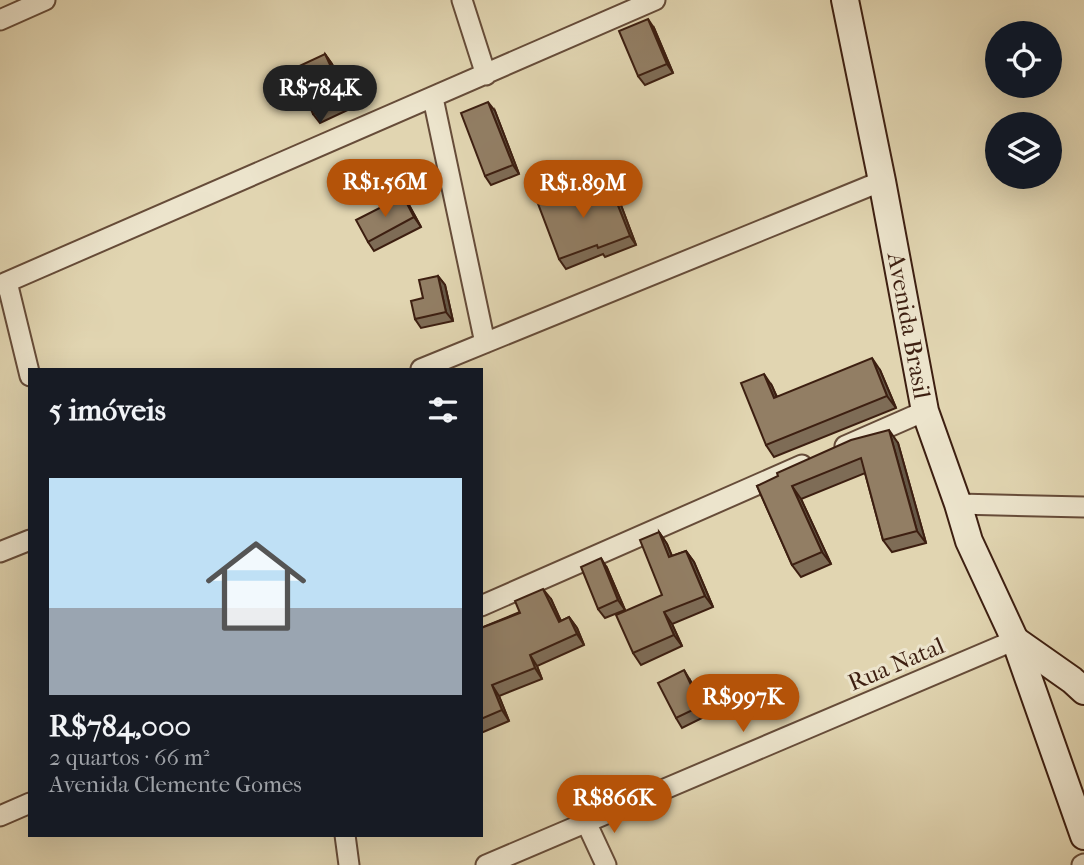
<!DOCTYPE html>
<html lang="pt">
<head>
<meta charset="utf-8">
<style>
	:root { --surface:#171b24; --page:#242831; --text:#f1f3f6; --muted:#9ea1a6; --line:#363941; --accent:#b45309 }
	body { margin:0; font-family:"IM FELL French Canon",serif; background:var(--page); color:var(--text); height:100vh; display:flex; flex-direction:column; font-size:26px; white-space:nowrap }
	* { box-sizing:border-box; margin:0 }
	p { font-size:23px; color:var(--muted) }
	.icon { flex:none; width:38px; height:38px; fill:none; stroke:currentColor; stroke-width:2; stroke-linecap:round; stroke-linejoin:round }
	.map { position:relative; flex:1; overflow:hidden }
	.sheet { position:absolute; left:28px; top:368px; width:455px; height:469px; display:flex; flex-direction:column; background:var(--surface); border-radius:0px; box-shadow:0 7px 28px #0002 }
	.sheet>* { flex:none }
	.buttons { position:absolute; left:985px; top:21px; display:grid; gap:14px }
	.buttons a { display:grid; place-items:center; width:77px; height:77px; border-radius:50%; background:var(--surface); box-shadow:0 7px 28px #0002; font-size:35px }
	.price { position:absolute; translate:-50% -60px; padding:0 16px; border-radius:24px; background:var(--accent); color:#fff; font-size:23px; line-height:46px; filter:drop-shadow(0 2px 4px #0008) }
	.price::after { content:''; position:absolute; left:50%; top:42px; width:21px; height:16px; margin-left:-10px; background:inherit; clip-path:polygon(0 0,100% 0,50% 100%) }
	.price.current { background:#222; color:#fff }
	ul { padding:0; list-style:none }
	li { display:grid; align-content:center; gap:14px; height:371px; padding:0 21px }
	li+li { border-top:2px solid var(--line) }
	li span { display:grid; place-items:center; height:217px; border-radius:0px; color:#555 }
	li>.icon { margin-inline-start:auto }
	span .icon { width:126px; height:126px; fill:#fffc; stroke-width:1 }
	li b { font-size:30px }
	h2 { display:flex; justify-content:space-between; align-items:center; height:84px; padding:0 21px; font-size:30px }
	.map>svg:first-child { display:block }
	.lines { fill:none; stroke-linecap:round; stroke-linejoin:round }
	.street-casing { stroke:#664c39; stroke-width:23 }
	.secondary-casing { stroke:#3d1f11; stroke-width:30 }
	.street { stroke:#ece4cc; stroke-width:19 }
	.secondary { stroke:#ece4cc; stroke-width:26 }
	.wall { fill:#7e6c56; stroke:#3d1f11; stroke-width:2 }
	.shaded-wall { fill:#665846; stroke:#3d1f11; stroke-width:2 }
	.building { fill:#927e64; stroke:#3d1f11; stroke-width:2 }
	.labels { text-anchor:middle; stroke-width:6; stroke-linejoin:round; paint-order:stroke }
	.street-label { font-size:24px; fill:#3d1f11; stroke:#ece4cc }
</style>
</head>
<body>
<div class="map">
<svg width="1084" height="865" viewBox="0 0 1084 865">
	<rect width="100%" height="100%" fill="#e1d5b1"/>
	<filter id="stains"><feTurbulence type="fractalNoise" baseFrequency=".00286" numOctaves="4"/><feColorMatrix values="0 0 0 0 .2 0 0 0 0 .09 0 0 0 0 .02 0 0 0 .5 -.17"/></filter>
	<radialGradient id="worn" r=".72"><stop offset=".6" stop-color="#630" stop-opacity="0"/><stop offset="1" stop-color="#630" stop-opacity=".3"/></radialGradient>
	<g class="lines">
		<g class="street-casing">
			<path id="street" d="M462,0L486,75
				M0,20L45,0
				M433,98L485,343
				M7,282L30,376
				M0,285L655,0
				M421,369L882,181
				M845,446L925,411
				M958,504L1084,507
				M0,552L30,540
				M481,606L802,465
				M0,816L30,803
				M586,822L606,865
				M345,835L349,865
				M486,865L1015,640
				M1082,865L1084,864"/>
		</g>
		<g class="secondary-casing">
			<g id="secondary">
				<path id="s1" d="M845,0L882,181L925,411L958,504L969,541L1015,640L1084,836"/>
				<path d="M1015,640L1072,680L1084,691"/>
			</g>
		</g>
		<use href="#street" class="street"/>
		<use href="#secondary" class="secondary"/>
	</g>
	<path class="wall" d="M654,28L673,73L645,85L638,76Z
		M325,54L332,64L352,108L320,123L313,114Z
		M495,111L519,174L491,185L485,176Z
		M609,183L616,192L636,245L605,257L603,254L566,269L559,259L566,191L571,198Z
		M409,205L421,227L374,251L368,242Z
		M438,276L445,285L453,321L421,328L415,319L423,298Z
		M880,370L896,408L774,457L766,445L772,386L777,397Z
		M898,443L926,543L892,552L883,540L865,473L801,499L831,564L801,577L792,565L757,486Z
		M659,532L667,544L672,556L686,551L694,562L713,607L672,624L682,646L641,665L633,653L662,595Z
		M607,568L625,610L605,618L598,609Z
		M551,599L561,621L569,617L577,628L584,645L537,666L542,679L499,696L509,721L481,733V628Z
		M690,680L708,715L682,728L676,718Z"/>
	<path class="shaded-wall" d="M648,19L654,28L673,73L667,64Z
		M325,54L332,64L352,108L346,99Z
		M488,102L495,111L519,174L513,165Z
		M609,183L616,192L636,245L630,236Z
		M403,196L409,205L421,227L414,217Z
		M438,276L445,285L453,321L446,312Z
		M872,358L880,370L896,408L887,396Z
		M764,374L772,386L782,410L774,398Z
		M889,430L898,443L926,543L917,531Z
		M792,486L801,499L831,564L822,552Z
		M659,532L667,544L677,569L669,557Z
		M686,551L694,562L713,607L705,596Z
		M601,558L607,568L625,610L618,600Z
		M543,589L551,599L566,633L559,622Z
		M664,612L672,624L682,646L674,635Z
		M569,617L577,628L584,645L577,634Z
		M530,655L537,666L542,679L535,668Z
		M684,670L690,680L708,715L701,706Z
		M492,685L499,696L509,721L502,710Z"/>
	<path class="building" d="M648,19L667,64L638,76L619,31Z
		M325,54L346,99L313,114L293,69Z
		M488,102L513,165L485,176L461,113Z
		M609,183L630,236L598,248L597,245L559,259L537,201L566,191L569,199Z
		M403,196L414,217L368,242L356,220Z
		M438,276L446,312L415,319L411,301L423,298L419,280Z
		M872,358L887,396L766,445L741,383L764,374L774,398Z
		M889,430L917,531L883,540L861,458L792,486L822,552L792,565L757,486L778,476L777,473L851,440Z
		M659,532L669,557L686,551L705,596L664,612L674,635L633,653L616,615L662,595L640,540Z
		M601,558L618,600L598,609L581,567Z
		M543,589L559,622L569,617L577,634L530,655L535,668L492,685L502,710L481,719V628L520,613L515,601Z
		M684,670L701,706L676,718L658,683Z"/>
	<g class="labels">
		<g class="street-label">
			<text dy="8" stroke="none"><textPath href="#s1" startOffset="332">Avenida Brasil</textPath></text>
			<text transform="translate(896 664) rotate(-23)" y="8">Rua Natal</text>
		</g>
	</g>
	<rect width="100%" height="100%" filter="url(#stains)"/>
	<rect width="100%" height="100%" fill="url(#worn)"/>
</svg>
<div class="buttons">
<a><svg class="icon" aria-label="locate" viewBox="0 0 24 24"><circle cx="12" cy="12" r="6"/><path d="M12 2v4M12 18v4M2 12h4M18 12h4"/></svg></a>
<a><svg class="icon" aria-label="layers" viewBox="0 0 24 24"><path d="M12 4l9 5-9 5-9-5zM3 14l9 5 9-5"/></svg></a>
</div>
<b class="price current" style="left:320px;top:125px">R$784K</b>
<b class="price" style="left:385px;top:219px">R$1.56M</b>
<b class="price" style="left:583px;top:220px">R$1.89M</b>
<b class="price" style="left:743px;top:734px">R$997K</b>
<b class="price" style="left:614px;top:835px">R$866K</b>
<section class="sheet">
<h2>5 imóveis<svg class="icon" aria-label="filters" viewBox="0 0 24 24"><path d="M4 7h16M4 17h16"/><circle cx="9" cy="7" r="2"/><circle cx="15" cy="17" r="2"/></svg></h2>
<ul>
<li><span style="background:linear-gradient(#bfe0f5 60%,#9aa5b1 0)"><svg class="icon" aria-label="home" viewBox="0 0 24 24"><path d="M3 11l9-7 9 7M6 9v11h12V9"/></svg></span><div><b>R$784,000</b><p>2 quartos · 66 m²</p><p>Avenida Clemente Gomes</p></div></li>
</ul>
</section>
</div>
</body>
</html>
